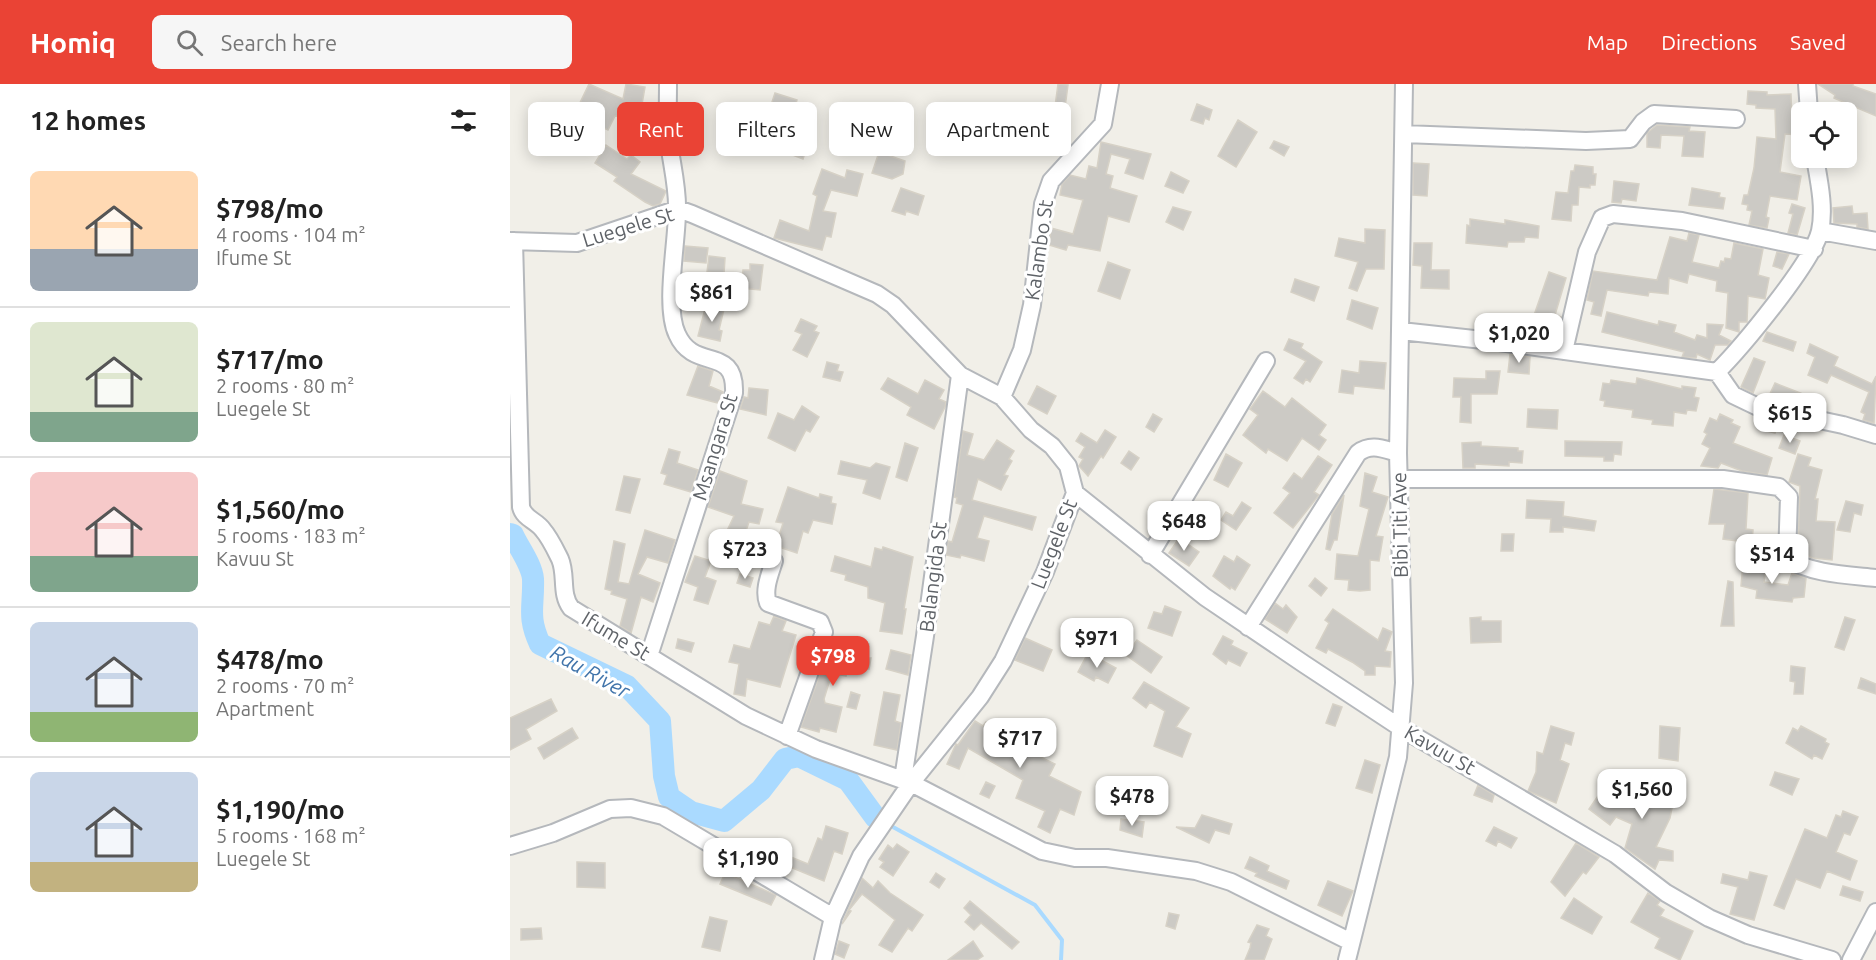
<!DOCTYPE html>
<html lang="en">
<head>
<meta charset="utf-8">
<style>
	:root { --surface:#fff; --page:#f6f6f6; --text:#222; --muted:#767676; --line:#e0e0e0; --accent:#ea4335 }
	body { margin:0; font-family:Ubuntu,sans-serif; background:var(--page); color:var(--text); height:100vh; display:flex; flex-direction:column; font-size:22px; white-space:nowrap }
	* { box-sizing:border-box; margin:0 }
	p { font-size:20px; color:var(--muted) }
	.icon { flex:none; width:33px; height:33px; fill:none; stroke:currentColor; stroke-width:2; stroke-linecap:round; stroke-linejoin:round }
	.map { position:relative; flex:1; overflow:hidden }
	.details { display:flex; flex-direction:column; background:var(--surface); width:510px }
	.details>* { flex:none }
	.hud { position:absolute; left:18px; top:18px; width:570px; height:54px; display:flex; gap:12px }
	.tools { position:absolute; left:1281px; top:18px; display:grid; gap:12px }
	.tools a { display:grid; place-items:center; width:66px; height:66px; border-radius:9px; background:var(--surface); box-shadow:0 3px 15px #0003; font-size:30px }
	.price { position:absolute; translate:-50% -51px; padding:0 14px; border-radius:12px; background:#fff; color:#222; font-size:20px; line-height:39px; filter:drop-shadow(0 2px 3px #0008) }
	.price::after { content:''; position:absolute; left:50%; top:36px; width:18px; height:14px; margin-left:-9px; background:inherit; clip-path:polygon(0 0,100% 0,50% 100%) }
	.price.current { background:var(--accent); color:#fff }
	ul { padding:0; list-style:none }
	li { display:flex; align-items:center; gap:18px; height:150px; padding:0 30px }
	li+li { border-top:2px solid var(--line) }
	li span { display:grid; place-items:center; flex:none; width:168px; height:120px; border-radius:9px; color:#555 }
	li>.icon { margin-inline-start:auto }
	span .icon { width:72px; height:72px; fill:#fffc; stroke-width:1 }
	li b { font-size:26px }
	h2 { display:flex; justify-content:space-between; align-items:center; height:72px; padding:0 30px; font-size:26px }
	.pill { padding:0 21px; border-radius:9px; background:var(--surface); box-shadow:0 3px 15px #0003; font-size:21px; line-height:54px }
	.pill.current { background:var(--accent); color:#fff }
	header { display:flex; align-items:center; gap:36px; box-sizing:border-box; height:84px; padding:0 30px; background:var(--accent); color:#fff }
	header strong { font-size:28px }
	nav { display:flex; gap:33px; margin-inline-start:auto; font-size:21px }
	.search { width:420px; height:54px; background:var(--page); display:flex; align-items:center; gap:15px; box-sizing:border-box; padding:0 21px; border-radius:9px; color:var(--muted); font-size:22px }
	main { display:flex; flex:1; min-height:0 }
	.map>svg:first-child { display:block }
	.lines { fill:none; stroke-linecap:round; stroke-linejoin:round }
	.stream { stroke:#aadaff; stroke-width:4 }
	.river { stroke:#aadaff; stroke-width:22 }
	.building { fill:#cccac5; stroke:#d6d1c6; stroke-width:1.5 }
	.minor-casing { stroke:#b5b8bc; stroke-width:20 }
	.minor { stroke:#fff; stroke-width:16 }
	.labels { text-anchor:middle; stroke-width:6; stroke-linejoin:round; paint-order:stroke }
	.street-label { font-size:20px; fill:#5f6368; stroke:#fff }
	.water-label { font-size:21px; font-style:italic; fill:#4174aa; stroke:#fff }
</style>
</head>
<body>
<header>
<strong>Homiq</strong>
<div class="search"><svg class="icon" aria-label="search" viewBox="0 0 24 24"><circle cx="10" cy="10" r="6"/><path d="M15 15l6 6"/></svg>Search here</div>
<nav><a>Map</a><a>Directions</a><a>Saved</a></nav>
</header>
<main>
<section class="details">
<h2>12 homes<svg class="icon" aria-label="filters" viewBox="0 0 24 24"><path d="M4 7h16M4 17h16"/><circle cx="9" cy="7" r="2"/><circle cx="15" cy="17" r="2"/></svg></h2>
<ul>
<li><span style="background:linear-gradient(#ffd9b3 65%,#9aa5b1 0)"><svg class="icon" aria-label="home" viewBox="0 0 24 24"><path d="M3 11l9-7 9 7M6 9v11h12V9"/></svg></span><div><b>$798/mo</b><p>4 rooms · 104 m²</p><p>Ifume St</p></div></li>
<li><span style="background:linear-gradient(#dfe7d0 75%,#7fa58c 0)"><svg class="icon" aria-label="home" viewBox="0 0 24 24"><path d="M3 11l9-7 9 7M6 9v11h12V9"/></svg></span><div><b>$717/mo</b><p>2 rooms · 80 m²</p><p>Luegele St</p></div></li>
<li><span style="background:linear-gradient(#f6c9c9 70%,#7fa58c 0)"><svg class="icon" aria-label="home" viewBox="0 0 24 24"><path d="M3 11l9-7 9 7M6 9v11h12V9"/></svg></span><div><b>$1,560/mo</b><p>5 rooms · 183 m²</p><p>Kavuu St</p></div></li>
<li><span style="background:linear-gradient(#c9d6e8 75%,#8fb573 0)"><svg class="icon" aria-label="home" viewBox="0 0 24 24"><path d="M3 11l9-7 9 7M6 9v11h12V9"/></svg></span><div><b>$478/mo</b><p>2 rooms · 70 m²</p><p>Apartment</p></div></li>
<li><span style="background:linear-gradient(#c9d6e8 75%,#c2b280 0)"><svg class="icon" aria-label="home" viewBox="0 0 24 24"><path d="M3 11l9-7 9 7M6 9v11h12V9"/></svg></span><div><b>$1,190/mo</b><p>5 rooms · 168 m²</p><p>Luegele St</p></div></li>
</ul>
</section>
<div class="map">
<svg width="1366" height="876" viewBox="0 0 1366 876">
	<rect width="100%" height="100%" fill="#f1efe8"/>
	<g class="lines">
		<path class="stream" d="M383,743L525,821L552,856L551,876"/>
		<path class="river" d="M0,450L3,451C9,464 22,481 23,495C24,523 17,532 30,560L117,602L150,637L154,692L159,713L181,728L214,737L251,706L275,675L289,672L338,696L365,733"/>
	</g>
	<path class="building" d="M79,0L113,15L116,0L135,3L132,20L136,21L134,34L105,32L98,46L81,38L84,33L67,25Z
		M548,0L558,1L554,31L544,30Z
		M1308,0H1343V2L1366,10V32L1324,14L1325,11Z
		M1238,7L1257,8V11L1281,10L1282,38L1292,39L1291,51L1275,50L1270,88L1291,92L1287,116L1260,112L1256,133L1259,134L1257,144L1239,141L1242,127L1237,126L1238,121L1232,120L1234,111H1238L1244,84L1247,53L1266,55L1265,25L1246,24V21L1237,20Z
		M265,9L287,16L284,26L262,18Z
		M687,20L702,26L699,36L695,34L693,40L681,36Z
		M728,36L747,48L726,83L708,72Z
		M1147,41L1180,43L1179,47L1195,48L1193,73L1172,72L1174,52L1151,51L1150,64L1137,63V49Z
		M764,57L779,63L774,72L760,64Z
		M591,58L641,70L633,95L615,89L620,75L601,70L596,90L603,92L600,104L627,112L619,138L598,132L590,167L558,161L556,166L539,161L541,144L563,150L573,116L550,111L552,100L560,91L576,95L579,82L587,84Z
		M278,59L296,66L293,75L275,68Z
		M96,61L117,75L121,71L130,78L121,90L156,107L150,120L143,122L135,118L104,97L107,93L85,79Z
		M369,68L395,77L393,90L382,95L362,89Z
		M903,79L919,80L917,112L903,111Z
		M1065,81L1083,83V90H1086L1085,101H1080V104L1069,103L1068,121H1062L1061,137L1042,135L1046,108L1058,109L1061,87H1064Z
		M312,85L335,94L337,86L353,90L347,112L321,106L313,127L326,129L321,153L316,152L312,166L264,154L270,136L299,147L307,112L303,110Z
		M661,88L679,97L673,109L655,102Z
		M1104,97L1129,100L1126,117L1112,115L1111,119L1102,118Z
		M391,104L414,112L408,131L396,127L395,131L382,127Z
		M1182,104L1210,109L1209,113L1215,114L1213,125L1179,121Z
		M1282,120L1295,124L1287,151L1278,149L1283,130L1279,129Z
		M1342,122L1343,130L1357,129L1358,145L1347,143V140L1324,139L1323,124Z
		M663,123L681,128L673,146L656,138Z
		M960,135L995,140V136L1029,142L1028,154L1015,153L1014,158H998L997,163L956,159L957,141L960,142Z
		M855,145L875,146L874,185H856L847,207L839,204L848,178L825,172L829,154L855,159Z
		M1179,149L1189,151L1182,178L1209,184L1211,177L1214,178L1215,174L1221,175L1224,159L1253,165L1248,191L1259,194L1255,215L1238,212L1237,238H1229V248L1216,244L1218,209L1206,207L1207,197L1179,190L1177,199L1159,194L1158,210L1139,208L1138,212L1097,206L1091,232L1081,230L1084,218L1077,216L1083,187L1147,196L1160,153L1177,157Z
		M904,159H922L921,186H939V205L911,204L912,182L903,181Z
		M175,162L198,164L196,179L174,177Z
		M1267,168L1279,170L1272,185L1263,182Z
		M199,172L215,174L214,190L197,188Z
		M598,178L620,186L610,215L588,207Z
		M240,180L253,181L250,206L231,204L233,186H240Z
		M1039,188L1056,194L1045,231L1051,233L1045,255L1035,254L1038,241L1022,237Z
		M785,195L809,203L804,217L781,208Z
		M842,216L868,224L862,245L837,235Z
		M196,221L214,225L209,246L212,247L210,257L188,252Z
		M1097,228L1148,241L1149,237L1166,241L1164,248L1185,256L1187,251L1197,254V240L1213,241L1209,251L1221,257L1218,261H1205L1200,276L1187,270L1186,274L1172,273L1174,268L1092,248Z
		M291,235L307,242L304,247L309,249L297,273L283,266L292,250L285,247Z
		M1257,248L1286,258L1283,267L1253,257Z
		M779,255L793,260L791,264L812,278L800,298L796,295L793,300L784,294L796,277L774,266Z
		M1300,260L1328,273L1324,282L1362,300L1366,292L1364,339L1353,336L1355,330L1351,328L1359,308L1321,291L1317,299L1298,291L1305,273L1297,269Z
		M1000,270L1020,273L1019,290L998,288Z
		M1244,274L1255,278L1243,309L1231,303Z
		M850,277L876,279L874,305L844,302L843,310L829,308L832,286L849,289Z
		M317,278L329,281L327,287L333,288L330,297L313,293Z
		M188,282L203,287L199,302L213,308L208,319L177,311Z
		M976,287H990L987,310H961V339L950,338L951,313H943L944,294L976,295Z
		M378,294L408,310L415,296L434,306L429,315L436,318L435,323L424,345L397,331L401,323L371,305Z
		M1127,294L1172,305V302L1186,304L1184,313L1189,314L1186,327L1177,326L1176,330L1164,328L1163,342L1142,340L1143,336L1122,333L1123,326L1094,322L1095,317L1090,316L1093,299L1100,300L1101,296L1126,300Z
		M1265,299L1298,312L1295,322L1258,314Z
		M527,302L546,312L537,330L518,320Z
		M239,304L258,306L256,331L230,325L234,313L238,314Z
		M753,307L775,323L782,314L816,341L809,351L816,356L809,366L792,354L777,377L758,365L756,369L733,351L748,331L740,325Z
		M292,322L309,333L300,348L296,346L285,367L258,354L268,329L284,336Z
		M1018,325L1048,326L1047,345L1017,343Z
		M643,330L652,335L644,348L636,343Z
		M1210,330L1223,336L1221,339L1230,343L1223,359L1262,374L1257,391L1232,387L1211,379L1208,384L1191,382L1200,364L1192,360L1197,350L1194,348L1200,334L1207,337Z
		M1248,334L1268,338L1265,349L1253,346L1255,340L1245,338Z
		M595,346L606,353L593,374L591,372L578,392L569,382L573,375L569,373L575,363L566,357L571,349L587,359Z
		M453,347L463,350L457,371L474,376L487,356L504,367L499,375L502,377L494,391L498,392L491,406L468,395L462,416L526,433L522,446L474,432L467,454L479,457L474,477L451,471L450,474L436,471L438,457L442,458L453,421L446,419L447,414L444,413Z
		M1274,351L1290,357L1285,370L1269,364Z
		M1055,357L1112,358L1111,371L1104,370L1103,377H1094V373L1055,372Z
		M971,358V362L1008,364V367H1013L1012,379L999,378V382L965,380V384H953L952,359Z
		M395,359L408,364L397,397L386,393Z
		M159,365L170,368L167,379L188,386L181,408L154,400L157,391L151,389Z
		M619,367L629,374L621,386L611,379Z
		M716,370L732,379L718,403L704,396Z
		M1288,370L1301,374L1298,382L1312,386L1305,415H1308L1306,437L1325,438L1322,476L1303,474L1288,468L1290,402L1279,398Z
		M808,372L822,381L804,408L809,411L783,444L764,429L780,409L773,404L784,389L792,395Z
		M331,377L360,384L366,379L380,383L370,415L353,409L357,396L328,390Z
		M210,387L237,397L231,420L253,425L249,440L239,438L233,456L242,458L238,484L219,477L225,456L215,451L224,432L198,423Z
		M855,389L867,393L862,408L878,413L866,452L873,453L869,477L860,476V506L850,507L838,506L839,496L825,495L827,470L848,472L859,425L850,422Z
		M114,392L130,395L120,429L106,426Z
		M278,403L309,414L310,410L322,413L321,419L326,420L322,440L303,436L298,449L293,447L287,469L266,462L273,439L266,438Z
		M1204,405L1238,409L1236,445L1243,446L1242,459L1213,455L1215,440H1199Z
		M834,411L827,456H824L820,466L816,465L822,430Z
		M1017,416L1054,418L1053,432L1086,437L1084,447L1053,443V448H1040L1041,435L1016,434Z
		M1336,417L1353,421L1351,431L1344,429L1340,448L1327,446Z
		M732,418L741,424L726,446L711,436L716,428L723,432Z
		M135,446L165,456L158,479L137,473L128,490L150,499L143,518L131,513L121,549L110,542L117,515L101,510L102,507L95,505L104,457L115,460L108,498L119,500Z
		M992,450H1004L1003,467H991Z
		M669,454L689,468L679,482L659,469Z
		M373,463L403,473L394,525H396L392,550L370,547L375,519L358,514V503L335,496L336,491L321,487L325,472L361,483L365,464L372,466Z
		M185,472L201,477L195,493L206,497L198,520L184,516L188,503L175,498Z
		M714,472L724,478L727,472L740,481L725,506L721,503L720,505L703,492Z
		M1233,480L1256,483L1254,498L1278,501L1282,489L1296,494L1294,513L1283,514L1282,518L1246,514L1247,506L1231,502Z
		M230,490L243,494L240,503L227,499Z
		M805,494L817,504L811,512L799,502Z
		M1218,497L1223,498L1224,542H1211Z
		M765,519L773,525L776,521L787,533L777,549L755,535Z
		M655,522L671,528L662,552L638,544L644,528L652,530Z
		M823,525L868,556L873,544L882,548L875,567L881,568L880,583L865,582V591H855V587L842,578L818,565L816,569L806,564L819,539L815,536Z
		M264,532L276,537L272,547L286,551L270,603L237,595L235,612L224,610L229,580L219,578L224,561L240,565L249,538L260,541Z
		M971,533V537H991V558L961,559L960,534Z
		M1335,533L1345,536L1334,566L1325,563Z
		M713,552L723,557L721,561L737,569L730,582L718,576L716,580L703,570Z
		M515,554L542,566L533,587L505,576Z
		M168,555L184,559L181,568L166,564Z
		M627,556L652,573L641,589L616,571Z
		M349,557L359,560L356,574H361L359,585L338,581L336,592L322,589L314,615L315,619L332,623L326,648L310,644L309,648L291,643L320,562L347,567Z
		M381,566L401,571L398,591L376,585Z
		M578,569L606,584L598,599L586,593L584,597L568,588Z
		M1281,582L1295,584L1293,610H1284L1285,598L1280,597Z
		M1351,594L1366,600V610L1348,604Z
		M634,598L679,624L666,643L681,650L672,673L644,662L655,627L640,618L636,624L623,614Z
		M341,608L350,611L346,625L337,623Z
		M374,608L390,611L385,637L391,639L387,666L364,661Z
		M41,615L47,627L16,645L21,655L0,666V634Z
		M823,620L832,623L825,642L816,639Z
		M465,637L473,642L476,638L501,652L505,645L525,656L518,667L545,680L539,692L571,708L564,731L550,725L540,749L528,743L535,727L506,714L513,696L458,664L449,685L437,680L446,660L448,661Z
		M1041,642L1064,649L1061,661L1055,659L1050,676L1059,680L1046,719L1018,707L1026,688L1027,668L1033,670Z
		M1150,642L1170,644L1168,677L1149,674Z
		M1291,642L1316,655L1315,658L1319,660L1312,675L1304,671L1302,675L1276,659L1283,644L1288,647Z
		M62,644L68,654L34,675L28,664Z
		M855,676L870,681L862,709L846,704Z
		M1265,688L1289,695L1282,711L1260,701Z
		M1142,694L1167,699L1160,734L1146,763L1163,767V777L1149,776L1145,785L1115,764L1122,740L1106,733L1100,741L1079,725L1092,706L1116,723L1119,716L1136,723Z
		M476,698L485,702L479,714L470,710Z
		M968,701L984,711L982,718L964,711Z
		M635,705L647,710L640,725L628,719Z
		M1333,727L1348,733L1340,751L1334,749L1326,768L1347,777L1340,796L1317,787L1310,804L1286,795L1274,825L1264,821L1295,745L1317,754L1326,731L1331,733Z
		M692,731L722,740L719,750L705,746L699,759L666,743L685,744Z
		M611,735L634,738L632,753L610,746Z
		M316,742L338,749L332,770L324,767L314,797L268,778L271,769L298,780L308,754L312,756Z
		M984,743L1007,754L1001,764L988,757L986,762L976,757Z
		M1066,759L1089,773L1076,790L1073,788L1055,812L1041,798Z
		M387,760L399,768L383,792L370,783L374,778L369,775L378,761L383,765Z
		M740,773L759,782L757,787L779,797L776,805L745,792L747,789L735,784Z
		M67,778L95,779V804L67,803Z
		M1240,788L1257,792L1244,836L1220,830L1228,803L1211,799L1213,790L1238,796Z
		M215,789L266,811L261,821L210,800Z
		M426,789L435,795L429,804L420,798Z
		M352,794L363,804L368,797L380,809L413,831L402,847L398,844L382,868L369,861L385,836L352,810L339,826L341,827L332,840Z
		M818,797L843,807L832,832L808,821Z
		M1333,802L1353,808L1350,817L1330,811Z
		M1138,809L1150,817L1147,821L1154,826L1150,832L1183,847L1170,876L1145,864L1150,854L1121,838Z
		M1064,814L1092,833L1082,850L1051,834Z
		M460,817L509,858L502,865L471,839L464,846L455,838L461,831L454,824Z
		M659,829L669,831L665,845L656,842Z
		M200,833L217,837L210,867L192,863Z
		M747,841L759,845L756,852L762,855L754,876H735L740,864L741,859L738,858Z
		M31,844L32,855L11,856V845Z
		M329,857L339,861L334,874L325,870Z
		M463,857L473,872L467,876H438Z"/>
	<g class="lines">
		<g class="minor-casing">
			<path id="minor" d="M1297,0L1299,28
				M894,50L1076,57L1120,55L1133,38L1144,30L1226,35
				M1310,147L1366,157
				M0,157L67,159L168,125L182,130L367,210L383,221L450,291L492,313L521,346L542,362L558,382L565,409L535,488L493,577L470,613L401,699L351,772L323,833L313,876
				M4,157L11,423C14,435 26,436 33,446C40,454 45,465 50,475C57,491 50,510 61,524L236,632L306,665L401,699L532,767L565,774H597L686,787L721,798L841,858
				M891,247L982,257L1207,288C1231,264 1303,178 1310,147C1315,124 1309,97 1305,74
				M1054,267L1077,168L1092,134L1103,130L1172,137L1304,165
				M1207,288L1223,311L1248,323L1333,341L1366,351
				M492,313L512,266L522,221L533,120L541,97L593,40L600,0
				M889,395H1213L1269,403L1279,413L1277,474C1300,490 1338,491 1366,494
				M565,409L695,513L794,580L891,644L1105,770L1156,809L1199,834L1238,851L1322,876
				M640,471L756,277
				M264,477C260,490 253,506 258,519L310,538L314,548L277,652
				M738,543L848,369C861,359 873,365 888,369
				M139,572L224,309C226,260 184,289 167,250C154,222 167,160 167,127C168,105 162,82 159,59C157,40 158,20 158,0
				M393,695L415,552L450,291
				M0,762L43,749L100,725L121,724L153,732L323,833
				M837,876L888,673L894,599L888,369L894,0
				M1341,876L1366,828"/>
		</g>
		<use href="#minor" class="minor"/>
	</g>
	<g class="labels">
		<g class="street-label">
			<text transform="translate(118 143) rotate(-17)" y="7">Luegele St</text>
			<text transform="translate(529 166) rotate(-82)" y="7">Kalambo St</text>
			<text transform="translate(205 363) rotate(-73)" y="7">Msangara St</text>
			<text transform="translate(890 441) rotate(-91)" y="7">Bibi Titi Ave</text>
			<text transform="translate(544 460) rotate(-69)" y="7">Luegele St</text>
			<text transform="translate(423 493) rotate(-83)" y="7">Balangida St</text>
			<text transform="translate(106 552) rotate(31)" y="7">Ifume St</text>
			<text transform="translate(930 666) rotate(30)" y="7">Kavuu St</text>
		</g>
		<g class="water-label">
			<text transform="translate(80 588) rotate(29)" y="7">Rau River</text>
		</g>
	</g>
</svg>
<div class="tools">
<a><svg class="icon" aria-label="locate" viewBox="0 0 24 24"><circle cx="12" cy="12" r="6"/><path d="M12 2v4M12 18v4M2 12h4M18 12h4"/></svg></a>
</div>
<b class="price" style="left:202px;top:239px">$861</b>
<b class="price" style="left:1009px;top:280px">$1,020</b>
<b class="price" style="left:1280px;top:360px">$615</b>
<b class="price" style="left:674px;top:468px">$648</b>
<b class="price" style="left:235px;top:496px">$723</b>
<b class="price" style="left:1262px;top:501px">$514</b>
<b class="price" style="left:587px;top:585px">$971</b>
<b class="price current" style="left:323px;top:603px">$798</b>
<b class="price" style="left:510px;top:685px">$717</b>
<b class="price" style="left:1132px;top:736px">$1,560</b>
<b class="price" style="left:622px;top:743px">$478</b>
<b class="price" style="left:238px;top:805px">$1,190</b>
<div class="hud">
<a class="pill">Buy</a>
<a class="pill current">Rent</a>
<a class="pill">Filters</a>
<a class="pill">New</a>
<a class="pill">Apartment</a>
</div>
</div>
</main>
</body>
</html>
